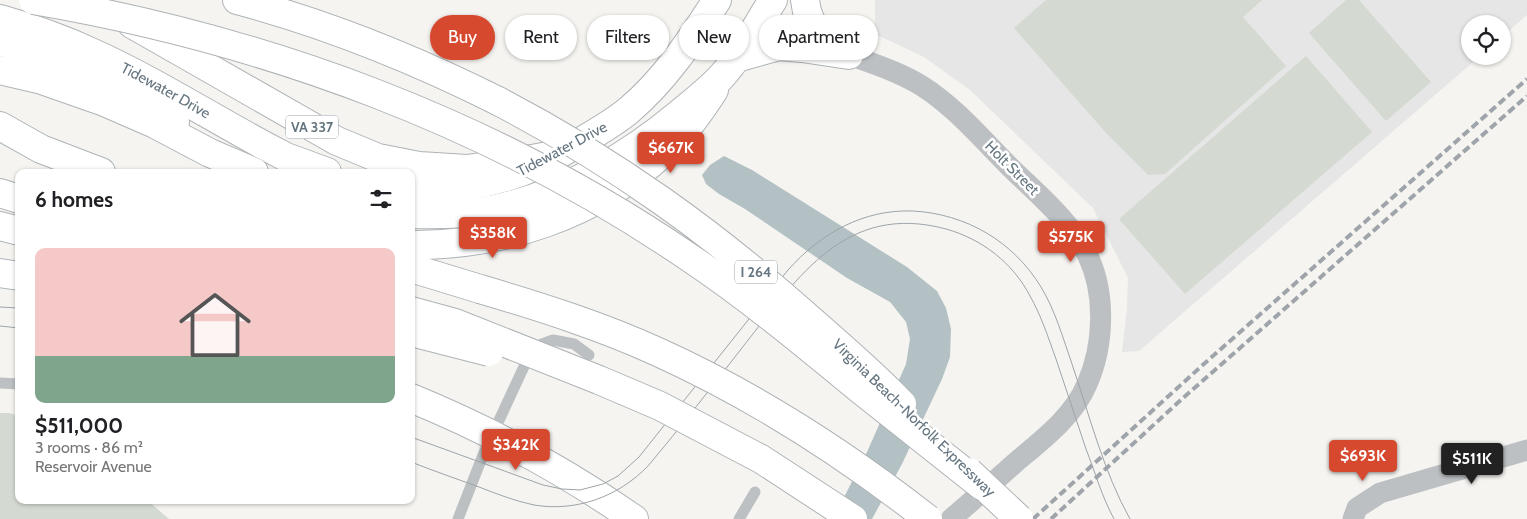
<!DOCTYPE html>
<html lang="en">
<head>
<meta charset="utf-8">
<style>
	:root { --surface:#fff; --page:#f2f2f2; --text:#202124; --muted:#757577; --accent:#d7492f }
	body { margin:0; font-family:Cabin,sans-serif; background:var(--page); color:var(--text); height:100vh; display:flex; flex-direction:column; font-size:19px; white-space:nowrap }
	* { box-sizing:border-box; margin:0 }
	p { font-size:16px; color:var(--muted) }
	.icon { flex:none; width:28px; height:28px; fill:none; stroke:currentColor; stroke-width:2; stroke-linecap:round; stroke-linejoin:round }
	.map { position:relative; flex:1; overflow:hidden }
	.details { position:absolute; left:15px; top:169px; width:400px; height:335px; display:flex; flex-direction:column; background:var(--surface); border-radius:10px; box-shadow:0 1px 4px #0004 }
	.details>* { flex:none }
	.guide { position:absolute; left:430px; top:15px; width:475px; height:45px; display:flex; gap:10px }
	.fabs { position:absolute; left:1461px; top:15px; display:grid; gap:10px }
	.fabs a { display:grid; place-items:center; width:50px; height:50px; border-radius:50%; background:var(--surface); box-shadow:0 1px 4px #0004; font-size:25px }
	.price { position:absolute; translate:-50% -42px; padding:0 11px; border-radius:5px; background:var(--accent); color:#fff; font-size:16px; line-height:32px; filter:drop-shadow(0 1px 2px #0008) }
	.price::after { content:''; position:absolute; left:50%; top:30px; width:15px; height:11px; margin-left:-8px; background:inherit; clip-path:polygon(0 0,100% 0,50% 100%) }
	.price.on { background:#222; color:#fff }
	ul { padding:0; list-style:none }
	li { display:grid; align-content:center; gap:10px; height:265px; padding:0 20px }
	li span { display:grid; place-items:center; height:155px; border-radius:10px; color:#555 }
	li>.icon { margin-inline-start:auto }
	span .icon { width:90px; height:90px; fill:#fffc; stroke-width:1 }
	li b { font-size:21px }
	h2 { display:flex; justify-content:space-between; align-items:center; height:60px; padding:0 20px; font-size:21px }
	.chip { padding:0 18px; border-radius:22px; background:var(--surface); box-shadow:0 1px 4px #0004; font-size:18px; line-height:45px }
	.chip.on { background:var(--accent); color:#fff }
	.map>svg:first-child { display:block }
	.built { fill:#e5e6e5 }
	.green { fill:#d4d9d1 }
	.water { fill:#b3c1c4 }
	.lines { fill:none; stroke-linecap:round; stroke-linejoin:round }
	.secondary-casing { stroke:#aeb4b8; stroke-width:30 }
	.primary-casing { stroke:#b0b4b7; stroke-width:30 }
	.trunk-casing { stroke:#afb3b6; stroke-width:30 }
	.motorway-casing { stroke:#afb3b6; stroke-width:30 }
	.service { stroke:#bcc0c3; stroke-width:11 }
	.minor { stroke:#bcc0c3; stroke-width:21 }
	.secondary { stroke:#fff; stroke-width:28 }
	.primary { stroke:#fff; stroke-width:28 }
	.trunk { stroke:#fff; stroke-width:28 }
	.motorway { stroke:#fff; stroke-width:28 }
	.tram { stroke:#9ea4a9; stroke-width:1 }
	.rail { stroke:#9ea4a9; stroke-width:4; stroke-dasharray:8 4; stroke-linecap:butt }
	.motorway-bridge-casing { stroke:#afb3b6; stroke-width:30; stroke-linecap:butt }
	.motorway-bridge { stroke:#fff; stroke-width:28 }
	.labels { text-anchor:middle; stroke-width:5; stroke-linejoin:round; paint-order:stroke }
	.shield { fill:#fff; stroke:#949fa6; stroke-width:1 }
	.shield-label { font-size:14px; font-weight:bold; fill:#667680 }
	.street-label { font-size:15px; fill:#667680; stroke:#fff }
</style>
</head>
<body>
<div class="map">
<svg width="1527" height="519" viewBox="0 0 1527 519">
	<rect width="100%" height="100%" fill="#f5f4f1"/>
	<path class="built" d="M875,0H1527V15L1503,36L1502,24H1470V56H1480L1139,351L1122,352L1127,308L1128,278L1093,208L970,90L924,57L875,34Z"/>
	<path class="green" d="M1046,0H1262L1243,17L1286,66L1165,174L1148,175L1107,134L1014,28Z
		M1346,0H1359L1431,82L1386,121L1309,33Z
		M1306,56L1372,132L1185,294L1119,219Z
		M0,413H9L19,416V500H147L169,519H0Z"/>
	<path class="water" d="M724,156L752,170L907,267L937,291L946,308L951,329L950,357L942,379L902,464L872,519H833L867,452L906,364L910,339L906,322L890,302L847,278L745,209L719,194L706,184L702,175L710,165Z"/>
	<g class="lines">
		<g class="secondary-casing">
			<path id="secondary" d="M0,126L41,149L101,172
				M411,245C503,246 596,215 664,152C684,135 700,112 714,90
				M0,273L19,276
				M411,398C489,430 565,471 634,519"/>
		</g>
		<g class="primary-casing">
			<g id="primary">
				<path id="s1" d="M0,19C32,28 63,39 93,53C153,80 209,116 267,147L286,157L327,172"/>
				<path d="M0,41C62,60 119,90 175,122"/>
				<path d="M411,188C454,190 499,183 538,165"/>
			</g>
		</g>
		<g class="trunk-casing">
			<path id="trunk" d="M805,0C808,29 823,38 846,53
				M736,58L779,46L802,48L849,55
				M559,154C582,141 607,128 628,111C665,80 691,40 717,0
				M411,214C439,215 467,214 495,209C563,194 626,158 679,114C694,101 715,86 727,70C745,49 758,23 773,0"/>
		</g>
		<g class="motorway-casing">
			<path id="motorway" d="M237,0C327,24 414,59 498,101
				M132,24L337,141L378,158L419,166L467,169L516,162L559,154
				M0,70L42,80L102,101L155,124L210,153L254,172
				M0,193L19,199
				M0,226L19,231
				M411,268L480,289"/>
		</g>
		<path class="service" d="M0,383L19,384
			M458,519L483,455L527,360L542,344L553,340L574,344L589,355
			M739,519L755,492"/>
		<path class="minor" d="M849,55C874,64 899,72 922,86C955,107 981,138 1008,165C1036,193 1070,220 1088,256C1106,294 1104,346 1087,384C1074,416 1042,440 1016,462C995,481 973,500 951,519
			M1353,519L1357,508L1380,493L1527,450"/>
		<use href="#secondary" class="secondary"/>
		<use href="#primary" class="primary"/>
		<use href="#trunk" class="trunk"/>
		<use href="#motorway" class="motorway"/>
		<path class="tram" d="M0,307L19,308
			M0,326L19,328
			M411,437L543,485L562,489L580,490L603,484L618,476L639,457L788,270C820,234 863,209 913,211C966,214 1013,241 1041,287C1055,310 1063,338 1072,364C1089,414 1104,473 1130,519
			M411,462C434,471 457,479 479,487C497,494 515,501 534,505C576,512 618,497 648,466C681,427 713,385 745,344C798,277 846,202 946,229C982,239 1013,263 1030,296C1041,315 1048,337 1056,359C1066,389 1076,419 1086,449C1095,472 1102,497 1114,519"/>
		<path class="rail" d="M1033,519L1205,363L1527,79
			M1051,519L1183,398L1527,96"/>
		<g class="motorway-bridge-casing">
			<path id="motorway-bridge" d="M33,0C267,40 493,123 690,258C751,299 806,345 862,391C902,423 942,454 982,486
				M498,101C615,162 715,234 813,322C844,349 874,375 902,404
				M480,289C541,307 601,326 658,352C755,396 845,454 928,519
				M411,311L455,323L599,380L660,406L761,459L853,519
				M411,332L489,352
				M969,472L1019,519"/>
		</g>
		<use href="#motorway-bridge" class="motorway-bridge"/>
	</g>
	<g class="labels">
		<g class="shield">
			<rect x="286" y="115.5" width="52" height="23" rx="4"/>
			<rect x="735" y="260.5" width="42" height="23" rx="4"/>
		</g>
		<g class="shield-label">
			<text x="312" y="132">VA 337</text>
			<text x="756" y="277">I 264</text>
		</g>
		<g class="street-label">
			<text dy="5" stroke="none"><textPath href="#s1" startOffset="181">Tidewater Drive</textPath></text>
			<text transform="translate(562 149) rotate(-28)" y="5">Tidewater Drive</text>
			<text transform="translate(1012 168) rotate(45)" y="5">Holt Street</text>
			<text transform="translate(914 418) rotate(44)" y="5">Virginia Beach-Norfolk Expressway</text>
		</g>
	</g>
</svg>
<div class="fabs">
<a><svg class="icon" aria-label="locate" viewBox="0 0 24 24"><circle cx="12" cy="12" r="6"/><path d="M12 2v4M12 18v4M2 12h4M18 12h4"/></svg></a>
</div>
<b class="price" style="left:671px;top:174px">$667K</b>
<b class="price" style="left:493px;top:259px">$358K</b>
<b class="price" style="left:1071px;top:263px">$575K</b>
<b class="price" style="left:516px;top:471px">$342K</b>
<b class="price" style="left:1363px;top:482px">$693K</b>
<b class="price on" style="left:1472px;top:485px">$511K</b>
<div class="guide">
<a class="chip on">Buy</a>
<a class="chip">Rent</a>
<a class="chip">Filters</a>
<a class="chip">New</a>
<a class="chip">Apartment</a>
</div>
<section class="details">
<h2>6 homes<svg class="icon" aria-label="filters" viewBox="0 0 24 24"><path d="M4 7h16M4 17h16"/><circle cx="9" cy="7" r="2"/><circle cx="15" cy="17" r="2"/></svg></h2>
<ul>
<li><span style="background:linear-gradient(#f6c9c9 70%,#7fa58c 0)"><svg class="icon" aria-label="home" viewBox="0 0 24 24"><path d="M3 11l9-7 9 7M6 9v11h12V9"/></svg></span><div><b>$511,000</b><p>3 rooms · 86 m²</p><p>Reservoir Avenue</p></div></li>
</ul>
</section>
</div>
</body>
</html>
